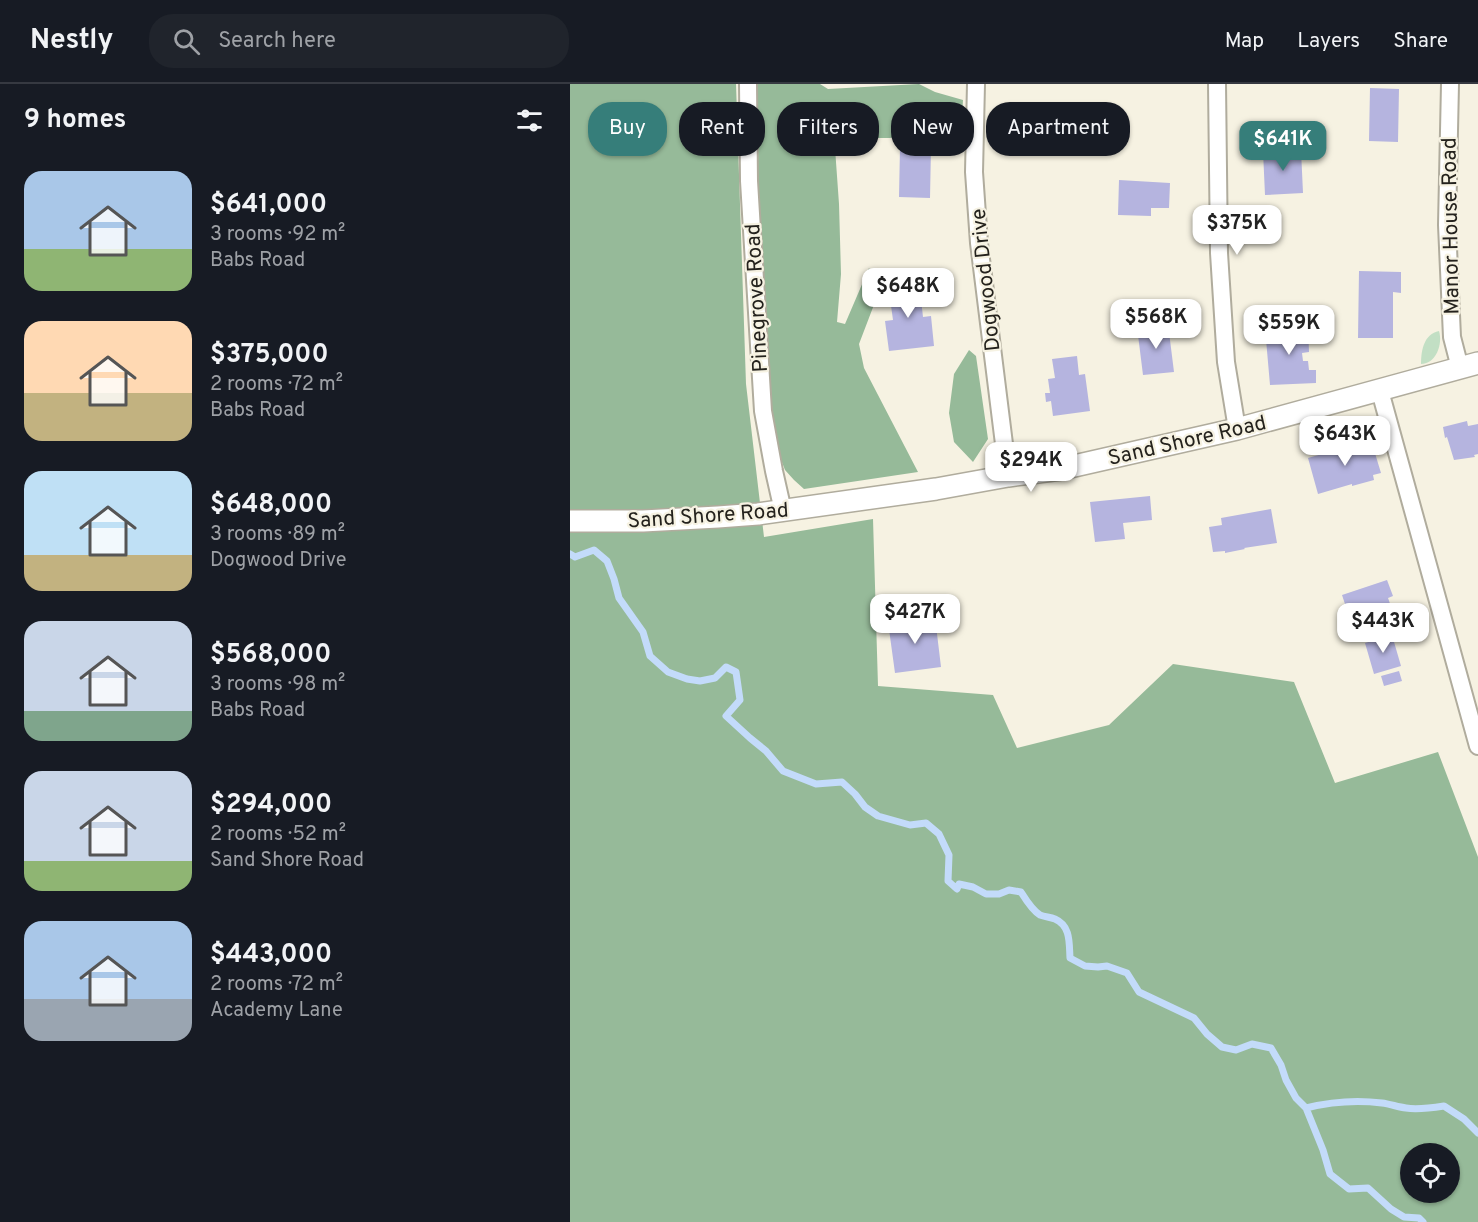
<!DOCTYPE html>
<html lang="en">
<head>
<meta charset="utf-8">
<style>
	:root { --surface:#171b24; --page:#20242c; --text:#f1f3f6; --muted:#9ea1a6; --line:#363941; --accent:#367e7a }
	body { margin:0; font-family:Overpass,sans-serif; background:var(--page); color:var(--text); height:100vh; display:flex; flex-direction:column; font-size:22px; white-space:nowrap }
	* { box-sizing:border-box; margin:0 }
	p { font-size:20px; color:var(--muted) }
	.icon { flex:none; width:33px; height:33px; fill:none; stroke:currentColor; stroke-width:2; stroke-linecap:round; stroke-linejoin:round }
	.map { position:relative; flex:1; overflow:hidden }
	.side { display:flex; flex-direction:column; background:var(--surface); width:570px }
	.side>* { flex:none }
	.hud { position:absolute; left:18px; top:18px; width:570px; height:54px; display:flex; gap:12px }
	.fabs { position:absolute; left:830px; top:1059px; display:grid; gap:12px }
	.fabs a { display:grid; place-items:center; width:60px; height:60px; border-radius:50%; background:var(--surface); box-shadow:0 2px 4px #0004; font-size:30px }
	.price { position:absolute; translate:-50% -51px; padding:0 14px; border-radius:12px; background:#fff; color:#222; font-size:20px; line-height:39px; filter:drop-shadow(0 2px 3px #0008) }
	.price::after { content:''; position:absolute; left:50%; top:36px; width:18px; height:14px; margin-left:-9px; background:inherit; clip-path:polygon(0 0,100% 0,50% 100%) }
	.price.current { background:var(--accent); color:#fff }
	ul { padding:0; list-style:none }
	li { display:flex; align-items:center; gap:18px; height:150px; padding:0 24px }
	li span { display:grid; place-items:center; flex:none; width:168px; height:120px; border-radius:18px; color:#555 }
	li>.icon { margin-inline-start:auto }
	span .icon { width:72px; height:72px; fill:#fffc; stroke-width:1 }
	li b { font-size:26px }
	h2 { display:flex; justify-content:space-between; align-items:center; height:72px; padding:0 24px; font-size:26px }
	.chip { padding:0 21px; border-radius:24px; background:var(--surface); box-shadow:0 2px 4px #0004; font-size:21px; line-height:54px }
	.chip.current { background:var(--accent); color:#fff }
	header { display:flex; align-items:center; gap:36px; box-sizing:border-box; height:84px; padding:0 30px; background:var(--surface); border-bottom:2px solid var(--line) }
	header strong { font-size:28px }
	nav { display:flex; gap:33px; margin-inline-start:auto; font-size:21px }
	.search { width:420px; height:54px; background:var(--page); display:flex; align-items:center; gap:15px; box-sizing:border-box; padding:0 21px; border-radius:24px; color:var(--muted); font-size:22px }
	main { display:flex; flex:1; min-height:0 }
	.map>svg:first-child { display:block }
	.green { fill:#c2dfc4 }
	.forest { fill:#96ba99; fill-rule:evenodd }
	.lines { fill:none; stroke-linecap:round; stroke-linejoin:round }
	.stream { stroke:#c3dbfa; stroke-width:7 }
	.building { fill:#b5b4df }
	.minor-casing { stroke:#b0ac9d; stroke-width:20 }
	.tertiary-casing { stroke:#b0ac9d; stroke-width:24 }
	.minor { stroke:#fff; stroke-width:16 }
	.tertiary { stroke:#fff; stroke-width:21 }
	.labels { text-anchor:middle; stroke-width:4.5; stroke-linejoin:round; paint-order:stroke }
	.street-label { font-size:21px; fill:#24221d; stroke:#f6f2e2 }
</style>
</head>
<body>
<header>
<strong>Nestly</strong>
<div class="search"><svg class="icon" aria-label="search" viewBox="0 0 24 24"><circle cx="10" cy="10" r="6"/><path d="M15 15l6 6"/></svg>Search here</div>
<nav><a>Map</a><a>Layers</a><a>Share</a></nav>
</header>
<main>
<section class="side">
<h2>9 homes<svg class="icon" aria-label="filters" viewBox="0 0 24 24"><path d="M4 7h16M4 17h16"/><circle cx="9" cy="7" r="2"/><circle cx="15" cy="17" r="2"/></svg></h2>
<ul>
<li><span style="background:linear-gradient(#a9c7e8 65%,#8fb573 0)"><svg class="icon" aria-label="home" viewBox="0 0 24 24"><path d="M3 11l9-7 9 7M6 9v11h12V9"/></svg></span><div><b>$641,000</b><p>3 rooms · 92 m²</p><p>Babs Road</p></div></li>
<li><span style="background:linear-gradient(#ffd9b3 60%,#c2b280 0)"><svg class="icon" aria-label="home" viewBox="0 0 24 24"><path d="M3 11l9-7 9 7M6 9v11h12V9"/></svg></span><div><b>$375,000</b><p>2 rooms · 72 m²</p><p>Babs Road</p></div></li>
<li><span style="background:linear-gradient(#bfe0f5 70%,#c2b280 0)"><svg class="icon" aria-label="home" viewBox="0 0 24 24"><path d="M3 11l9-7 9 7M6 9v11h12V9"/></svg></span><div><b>$648,000</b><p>3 rooms · 89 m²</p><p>Dogwood Drive</p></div></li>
<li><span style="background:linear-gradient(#c9d6e8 75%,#7fa58c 0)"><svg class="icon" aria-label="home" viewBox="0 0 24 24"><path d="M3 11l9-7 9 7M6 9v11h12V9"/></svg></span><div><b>$568,000</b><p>3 rooms · 98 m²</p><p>Babs Road</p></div></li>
<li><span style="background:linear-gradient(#c9d6e8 75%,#8fb573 0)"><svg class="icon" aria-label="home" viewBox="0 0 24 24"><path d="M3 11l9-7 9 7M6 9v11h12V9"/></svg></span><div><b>$294,000</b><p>2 rooms · 52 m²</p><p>Sand Shore Road</p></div></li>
<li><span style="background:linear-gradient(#a9c7e8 65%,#9aa5b1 0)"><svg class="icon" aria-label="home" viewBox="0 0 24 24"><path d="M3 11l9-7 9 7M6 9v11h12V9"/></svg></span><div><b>$443,000</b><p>2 rooms · 72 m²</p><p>Academy Lane</p></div></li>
</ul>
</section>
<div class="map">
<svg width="908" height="1138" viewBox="0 0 908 1138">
	<rect width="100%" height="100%" fill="#f6f2e2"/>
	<path class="green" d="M869,247C873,260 866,280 851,280C851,266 854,250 869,247Z"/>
	<path class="forest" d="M0,0H166L176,300L194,453L303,435L308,602L423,611L447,664L539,641L603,580L724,598L765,699L868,668L908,773V1138H0ZM840,1070H879V1108H840Z
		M186,0H250L258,5L349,0L365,8L393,16L391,45L358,48L320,54H286L265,64L269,120L271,190L267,238L275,240L299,184L310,205L289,260L294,284L348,388L234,405L224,396L215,386L208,368L200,321L198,261L185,81Z
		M399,266L406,272L418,355L403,378L384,358L379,329L384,290Z"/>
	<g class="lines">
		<path class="stream" d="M0,470L5,473L24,466L37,477L44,495L49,514L73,548L80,572L98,588L117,595L130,597L145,594L156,583L166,588L170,616L156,632L180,654L196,667L213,687L246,700L272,698L285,710L295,723L308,732L340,741L356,739L369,750L379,771L378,797L387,805L389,800L403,803L416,810H429L439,806L451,808C456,816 462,826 470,831C475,833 480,833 485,835C501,842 499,859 500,874L515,882L528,883L537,882L557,889L569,908L624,934L637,950L652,963L666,966L682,960L701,964L711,981L716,996L726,1014L736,1024C760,1018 788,1016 812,1019C820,1020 828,1023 836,1024C848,1026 861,1024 874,1022L894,1035L908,1049
			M736,1024L753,1066L760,1090L779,1105L798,1104L821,1125L834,1133L849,1134L853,1138"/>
	</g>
	<path class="building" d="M800,4L829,5L828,58L799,57Z
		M330,63H361L360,114L329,113Z
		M731,66L733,109L695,111L693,67Z
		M549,96L600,99L599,124H581V132L548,131Z
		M789,187L831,188V209L823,208V254H788Z
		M349,197L353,233L361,232L364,262L319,267L315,237L323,236L318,200Z
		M598,240L604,288L573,291L567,243Z
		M738,241L739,268L732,269L733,277H738L739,286H746V299L700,301L695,244Z
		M507,272L509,291L515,290L520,327L483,332L481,317L476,318L475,309H480L478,295L485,294L482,275Z
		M897,337L898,342L908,340V370L904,371L905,373L884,376L877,353L875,354L873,343Z
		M801,356L811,389L803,391L804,396L782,402V400L748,410L738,374Z
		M580,412L582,436L553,439L555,455L525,458L520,418Z
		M701,425L707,459L674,464L675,465L655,469V467L643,468L639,443L652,441L651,434Z
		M817,496L823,512L818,514L827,539L800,547L795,533L781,538L772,511Z
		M365,533L371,583L325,589L318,538Z
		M822,551L831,582L804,590L795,559Z
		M829,587L832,597L814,602L811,592Z"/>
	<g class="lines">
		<g class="minor-casing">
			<path id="minor" d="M178,0L179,97L193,327L204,387L213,427
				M406,0L404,88L409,159L438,392
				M647,0L649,169L656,278L667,345
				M880,0L877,141L882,253L890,284
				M810,307L908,662"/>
		</g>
		<g class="tertiary-casing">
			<path id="tertiary" d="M0,437H73L148,433L188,430L366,405L438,392L491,385L667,345L908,279"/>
		</g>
		<use href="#minor" class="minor"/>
		<use href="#tertiary" class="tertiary"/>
	</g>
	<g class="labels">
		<g class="street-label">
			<text transform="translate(880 142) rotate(-91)" y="7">Manor House Road</text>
			<text transform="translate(415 196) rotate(-96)" y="7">Dogwood Drive</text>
			<text transform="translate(186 214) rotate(-93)" y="7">Pinegrove Road</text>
			<text transform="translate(617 356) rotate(-13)" y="7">Sand Shore Road</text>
			<text transform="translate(138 431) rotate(-4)" y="7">Sand Shore Road</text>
		</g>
	</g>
</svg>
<div class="fabs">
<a><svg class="icon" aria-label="locate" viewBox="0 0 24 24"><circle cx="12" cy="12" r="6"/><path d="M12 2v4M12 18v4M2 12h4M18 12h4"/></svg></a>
</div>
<b class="price current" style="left:713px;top:88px">$641K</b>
<b class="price" style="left:667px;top:172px">$375K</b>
<b class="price" style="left:338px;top:235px">$648K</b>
<b class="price" style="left:586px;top:266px">$568K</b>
<b class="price" style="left:719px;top:272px">$559K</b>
<b class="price" style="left:775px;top:383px">$643K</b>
<b class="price" style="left:461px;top:409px">$294K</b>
<b class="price" style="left:345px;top:561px">$427K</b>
<b class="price" style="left:813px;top:570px">$443K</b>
<div class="hud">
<a class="chip current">Buy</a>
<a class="chip">Rent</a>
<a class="chip">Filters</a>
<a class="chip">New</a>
<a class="chip">Apartment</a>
</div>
</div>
</main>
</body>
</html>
